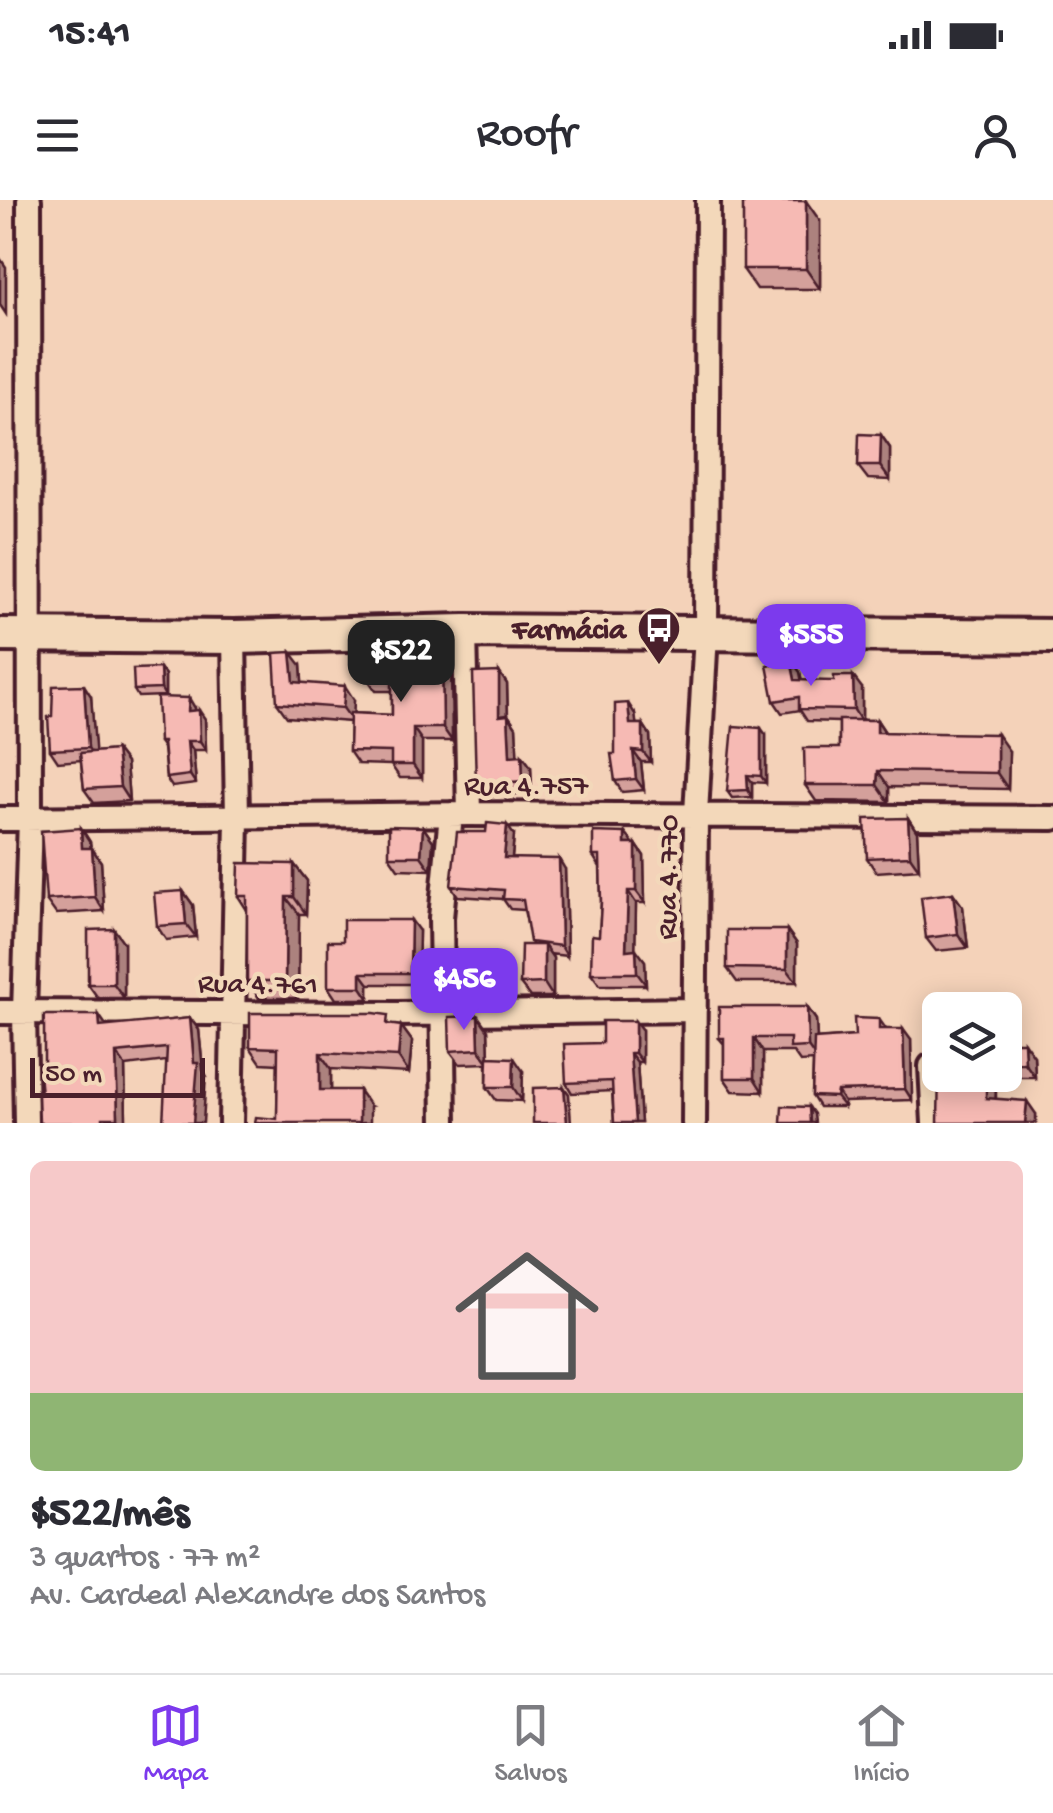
<!DOCTYPE html>
<html lang="pt">
<head>
<meta charset="utf-8">
<style>
	:root { --surface:#fff; --page:#f2f2f3; --text:#2b2b33; --muted:#7c7c81; --line:#e1e1e2; --accent:#7c3aed }
	body { margin:0; font-family:"Gochi Hand",sans-serif; background:var(--page); color:var(--text); height:100vh; display:flex; flex-direction:column; font-size:38px; white-space:nowrap }
	* { box-sizing:border-box; margin:0 }
	p { font-size:32px; color:var(--muted) }
	.icon { flex:none; width:55px; height:55px; fill:none; stroke:currentColor; stroke-width:2; stroke-linecap:round; stroke-linejoin:round }
	.map { position:relative; height:923px; overflow:hidden }
	.panel { display:flex; flex-direction:column; background:var(--surface); flex:1 }
	.panel>* { flex:none }
	.controls { position:absolute; left:922px; top:792px; display:grid; gap:20px }
	.controls a { display:grid; place-items:center; width:100px; height:100px; border-radius:15px; background:var(--surface); box-shadow:0 5px 25px #0003; font-size:50px }
	.scale { position:absolute; left:30px; bottom:25px; width:175px; box-sizing:border-box; padding-left:10px; border:5px solid #4a1f2b; border-top:0; font-size:28px; line-height:35px; white-space:nowrap; color:#4a1f2b; -webkit-text-stroke:8px #f3d8ba; paint-order:stroke }
	.price { position:absolute; translate:-50% -85px; padding:0 22px; border-radius:20px; background:var(--accent); color:#fff; font-size:32px; line-height:65px; filter:drop-shadow(0 2px 5px #0008) }
	.price::after { content:''; position:absolute; left:50%; top:60px; width:30px; height:22px; margin-left:-15px; background:inherit; clip-path:polygon(0 0,100% 0,50% 100%) }
	.price.selected { background:#222; color:#fff }
	ul { padding:0; list-style:none }
	li { display:grid; align-content:center; gap:20px; height:530px; padding:0 30px }
	li+li { border-top:2px solid var(--line) }
	li span { display:grid; place-items:center; height:310px; border-radius:15px; color:#555 }
	li>.icon { margin-inline-start:auto }
	span .icon { width:180px; height:180px; fill:#fffc; stroke-width:1 }
	li b { font-size:42px }
	.status { display:flex; justify-content:space-between; align-items:center; height:70px; padding:0 50px; background:var(--surface); direction:ltr }
	.status svg { height:28px; fill:currentColor }
	header { display:flex; justify-content:space-between; align-items:center; height:130px; padding:0 30px; background:var(--surface); font-size:45px; font-weight:600 }
	.menu { display:flex; justify-content:space-around; align-items:center; height:140px; border-top:2px solid var(--line); background:var(--surface); font-size:28px; color:var(--muted) }
	.menu a { display:grid; justify-items:center; gap:5px }
	.menu .selected { color:var(--accent) }
	.map>svg:first-child { display:block }
	.lines { fill:none; stroke-linecap:round; stroke-linejoin:round }
	.minor-casing { stroke:#4a1f2b; stroke-width:30 }
	.secondary-casing { stroke:#4a1f2b; stroke-width:40 }
	.minor { stroke:#f3d8ba; stroke-width:22 }
	.secondary { stroke:#f3d8ba; stroke-width:32 }
	.wall { fill:#d4a09b; stroke:#4a1f2b; stroke-width:2.5 }
	.shaded-wall { fill:#ac827e; stroke:#4a1f2b; stroke-width:2.5 }
	.building { fill:#f6bab4; stroke:#4a1f2b; stroke-width:2.5 }
	.labels { text-anchor:middle; stroke-width:9; stroke-linejoin:round; paint-order:stroke }
	.poi-label { font-size:30px; font-weight:bold; fill:#4a1f2b; stroke:#f3d8ba; text-anchor:end }
	.street-label { font-size:30px; fill:#4a1f2b; stroke:#f3d8ba }
</style>
</head>
<body>
<div class="status"><b>15:41</b><svg viewBox="0 0 49 12"><path d="M0 12V9h3v3zM5 12V6h3v6zM10 12V3h3v9zM15 12V0h3v12zM26 1h20v11H26zM47 4h2v5h-2z"/></svg></div>
<header><svg class="icon" aria-label="menu" viewBox="0 0 24 24"><path d="M4 6h16M4 12h16M4 18h16"/></svg>Roofr<svg class="icon" aria-label="person" viewBox="0 0 24 24"><circle cx="12" cy="8" r="4"/><path d="M4 21q1-7 8-7t8 7"/></svg></header>
<div class="map">
<svg width="1053" height="923" viewBox="0 0 1053 923">
	<rect width="100%" height="100%" fill="#f4d2b9"/>
	<filter id="ink" filterUnits="userSpaceOnUse"><feTurbulence type="fractalNoise" baseFrequency=".01" numOctaves="2"/><feDisplacementMap in="SourceGraphic" scale="20" xChannelSelector="R" yChannelSelector="G"/><feConvolveMatrix kernelMatrix="1 2 1 2 8 2 1 2 1" color-interpolation-filters="sRGB"/></filter>
	<g filter="url(#ink)">
		<g class="lines">
			<g class="minor-casing">
				<path id="minor" d="M465,431L469,614
					M0,619L469,614L1053,618
					M0,812L397,814L695,810
					M931,866L934,923
					M26,923L24,812L30,619L29,0
					M231,923L237,618L234,437
					M444,923L441,718L451,614
					M694,923L696,614L706,433L708,0"/>
			</g>
			<g class="secondary-casing">
				<path id="secondary" d="M0,435L234,437L465,431L1053,436"/>
			</g>
			<use href="#minor" class="minor"/>
			<use href="#secondary" class="secondary"/>
		</g>
		<path class="wall" d="M820,21V89H757L743,69Z
			M881,235L890,248V280L868,279L858,266Z
			M442,457L451,470L452,541H422V578H400L391,565L358,564L349,551L350,522L287,517L277,503L301,465L302,483L354,500L353,513L392,515V491H376L367,478Z
			M791,460L800,472L802,481L862,488V520H877L885,532L1009,551L1008,589L889,587V602L816,601L805,585L839,548V522L807,521L800,510L782,513L774,501Z
			M160,468L165,475V496L138,497L134,490Z
			M499,472L507,484L508,515L516,527L517,555H522L531,567L532,593L484,596L476,585Z
			M91,496L95,552L116,550L126,563L129,601L94,603L84,589L81,560L58,562L50,550L52,516Z
			M195,508V511L205,519L206,550H193L196,584L172,587L166,578L163,548L159,542Z
			M635,514L636,524H643L650,535L651,562H641L644,590L622,592L615,581V554Z
			M766,535V583L752,582V597L732,598L727,591Z
			M908,618L917,632L919,669L876,672L867,658Z
			M423,627L433,641L431,670L398,669L389,656Z
			M81,628L90,642L91,648L101,662L104,711L56,714L46,700Z
			M514,635L512,658L565,669L567,756L550,754L553,758V797H530L520,784L532,745L524,710L510,709L503,699L458,696L451,686Z
			M636,644L644,656L645,703H636L635,749L645,761L646,785H600L591,773L599,736L601,702L600,667L593,656Z
			M294,664L307,681L306,714H299L298,798H259L247,781V710L238,696Z
			M183,691L193,705L196,737L166,740L157,726Z
			M953,693L963,707L968,748L936,751L926,738Z
			M787,730L797,744V782H737L727,768Z
			M419,731L418,784H369V799H336L328,787L343,741Z
			M124,743V798H98L88,784Z
			M807,807L816,820L817,839L855,836L879,819L886,829L911,840L912,900L844,902V907H819L812,896L813,861L800,862L793,852H763V892L733,891L724,878V844L719,838Z
			M190,818L199,830L203,870L206,875L166,861L125,866L126,923H39L44,864L107,827Z
			M395,825L401,826L412,841L409,873L331,869V890L370,906L277,919L278,864L261,863L250,847Z
			M488,830L489,857L523,871L522,901L496,900L487,887V863L460,864L450,851Z
			M642,830V862H637L641,923H614L612,891L572,893L566,883L602,843Z
			M1005,842L1034,856L1035,877H993L996,882V899L1036,914V923L940,875H1005Z"/>
		<path class="shaded-wall" d="M806,1L820,21V89L806,69Z
			M0,58L6,67V114L0,105Z
			M881,235L890,248V280L880,266Z
			M291,452L301,465L303,496L294,482Z
			M442,457L451,470L452,541L443,528Z
			M791,460L800,472L804,493L795,480Z
			M160,468L165,475V496L161,489Z
			M499,472L507,484L508,527L499,516Z
			M853,476L862,488V523L854,510Z
			M84,485L91,496L96,559L88,548Z
			M345,486L354,500L353,522L343,508Z
			M189,498L195,508V520L188,511Z
			M628,503L635,514L638,535L630,524Z
			M199,510L205,519L206,550L200,541Z
			M508,515L516,527L518,567L510,556Z
			M877,520L888,537L877,532Z
			M643,524L650,535L651,562L643,552Z
			M413,528L422,541V578L413,565Z
			M761,528L766,535V583L761,576Z
			M997,534L1009,551L1008,589L997,573Z
			M187,541L193,550L196,584L190,575Z
			M116,550L126,563L129,601L120,587Z
			M633,551L641,562L644,590L636,579Z
			M522,555L531,567L532,593L523,581Z
			M878,571L889,587V602L877,585Z
			M747,575L752,582V597L748,590Z
			M908,618L917,632L919,669L910,656Z
			M507,625L514,635L511,667L504,658Z
			M423,627L433,641L431,670L421,656Z
			M81,628L90,642L92,661L82,648Z
			M625,633L634,644H625Z
			M636,644L644,656L645,703L636,691Z
			M92,648L101,662L104,711L95,697Z
			M559,659L565,669L567,756L561,746Z
			M294,664L307,681L306,714L294,697Z
			M183,691L193,705L196,737L186,724Z
			M628,691L636,703L635,762L626,750Z
			M953,693L963,707L968,748L958,734Z
			M286,697L299,714L298,798L285,781Z
			M411,720L419,731L418,784L410,773Z
			M114,729L124,743V798L114,784Z
			M787,730L797,744V782L787,769Z
			M544,745L553,758V797L544,783Z
			M636,749L645,761L646,785L637,773Z
			M361,773L369,784V799L361,787Z
			M807,807L816,820L818,861L808,847Z
			M99,815L108,828L100,827Z
			M478,816L488,830L489,863L479,849Z
			M190,818L199,830L203,870L206,875L203,923H193L194,863Z
			M635,821L642,830V862L635,853Z
			M401,826L412,841L409,873L398,857Z
			M903,829L911,840L912,900L905,889Z
			M754,838L763,852V892L754,878Z
			M1024,842L1034,856L1035,877L1025,863Z
			M116,853L125,866L126,923H122L118,918Z
			M320,853L331,869V906L320,890Z
			M630,853L637,862L641,923H635Z
			M514,858L523,871L522,901L513,887Z
			M986,875H991L996,882L995,912L986,898Z
			M564,887L569,894L571,923H567Z
			M359,890L370,906V923H359Z
			M837,891L844,902V907L836,897Z
			M1027,901L1036,914V923H1025Z
			M809,907L814,914L815,923H810Z"/>
		<path class="building" d="M743,1H806V69H743Z
			M859,234L881,235L880,266H858Z
			M291,452L294,482L345,486L343,508L277,503L274,453Z
			M416,452L442,457L443,528H413V565H391V552L349,551L350,513L392,515V479L367,478L368,454Z
			M791,460L795,480L834,481V476H853L854,510L799,509V497L774,501L767,465Z
			M160,468L161,489L134,490L133,469Z
			M499,472V516L508,515L510,556L522,555L523,581L476,585L473,473Z
			M84,485L88,548L50,550L48,517L52,516L53,486Z
			M157,497L189,498L188,511L199,510L200,541H187L190,575L166,578L163,542H159Z
			M628,503L630,524H643V552L633,551L636,579L615,581L611,554H615V504Z
			M839,520H877V532L997,534V573L878,571L877,585H805L804,548H839Z
			M733,526L761,528V576L747,575L748,590L727,591Z
			M116,550L120,587L84,589L80,553Z
			M908,618L910,656L867,658L865,619Z
			M487,623L507,625L504,658L559,659L561,746L530,742L523,700L503,699L504,690L451,686L457,632H486Z
			M389,626L423,627L421,656H389Z
			M81,628L82,648H92L95,697L46,700L41,631Z
			M593,632L625,633V644H636V691H628L626,750L636,749L637,773H591L592,735L599,736L601,702L600,656H593Z
			M239,663L294,664V697H286L285,781H247V696H238Z
			M183,691L186,724L157,726L154,693Z
			M953,693L958,734L926,738L921,697Z
			M343,720H411L410,773H361V787H328V741H343Z
			M114,729V784H88V730Z
			M727,730H787V769L727,768Z
			M521,745H544V783L520,784Z
			M719,807H807L808,847L790,848V838H754V878H724V838H719Z
			M250,813H374L388,815L387,824L401,826L398,857L320,853V890H359V923H255L256,917L277,919L278,848L250,847Z
			M44,815H99L100,827L190,818L194,863H198L193,923H163L167,848L116,853L118,918H103V923H39L38,894H41L38,864H44Z
			M478,816L479,849L450,851L449,817Z
			M854,818L879,819V829H903L905,889L837,891L836,897L812,896L814,839L855,836Z
			M602,821H635V853H630L635,923H614L612,881L566,883L564,844L602,843Z
			M1005,842H1024L1025,863H1005Z
			M488,857L514,858L513,887H487Z
			M939,867L940,875H986V898L1027,901L1025,923H938Z
			M564,887L567,923H533V888Z
			M782,906L809,907L810,923H781Z"/>
	</g>
	<defs>
		<g id="bus-pin" transform="scale(2.25)"><path d="M0 17L-7.5 6A9.5 9.5 0 1 1 7.5 6Z" fill="#4a1f2b" stroke="#f3d8ba"/><path d="M-5-6H5V4H4V6H2V4H-2V6H-4V4H-5ZM-3.5-4V0h7V-4ZM-3.5 1.2v1.5H-2V1.2ZM2 1.2v1.5H3.5V1.2Z" fill="#fff"/></g>
	</defs>
	<g fill-rule="evenodd">
		<use href="#bus-pin" x="659" y="428"/>
	</g>
	<g class="labels">
		<g class="poi-label">
			<text x="626" y="438">Farmácia</text>
		</g>
		<g class="street-label">
			<text x="526" y="594">Rua 4.757</text>
			<text transform="translate(666 677) rotate(-89)" y="10">Rua 4.770</text>
			<text transform="translate(258 782) rotate(1)" y="10">Rua 4.761</text>
		</g>
	</g>
</svg>
<div class="controls">
<a><svg class="icon" aria-label="layers" viewBox="0 0 24 24"><path d="M12 4l9 5-9 5-9-5zM3 14l9 5 9-5"/></svg></a>
</div>
<div class="scale">50 m</div>
<b class="price" style="left:811px;top:489px">$555</b>
<b class="price selected" style="left:401px;top:505px">$522</b>
<b class="price" style="left:464px;top:833px">$456</b>
</div>
<section class="panel">
<ul>
<li><span style="background:linear-gradient(#f6c9c9 75%,#8fb573 0)"><svg class="icon" aria-label="home" viewBox="0 0 24 24"><path d="M3 11l9-7 9 7M6 9v11h12V9"/></svg></span><div><b>$522/mês</b><p>3 quartos · 77 m²</p><p>Av. Cardeal Alexandre dos Santos</p></div></li>
</ul>
</section>
<nav class="menu">
<a class="selected"><svg class="icon" aria-label="map" viewBox="0 0 24 24"><path d="M3 6l6-2 6 2 6-2v14l-6 2-6-2-6 2zM9 4v14M15 6v14"/></svg>Mapa</a>
<a><svg class="icon" aria-label="saved" viewBox="0 0 24 24"><path d="M7 4h10v16l-5-4-5 4z"/></svg>Salvos</a>
<a><svg class="icon" aria-label="home" viewBox="0 0 24 24"><path d="M3 11l9-7 9 7M6 9v11h12V9"/></svg>Início</a>
</nav>
</body>
</html>
